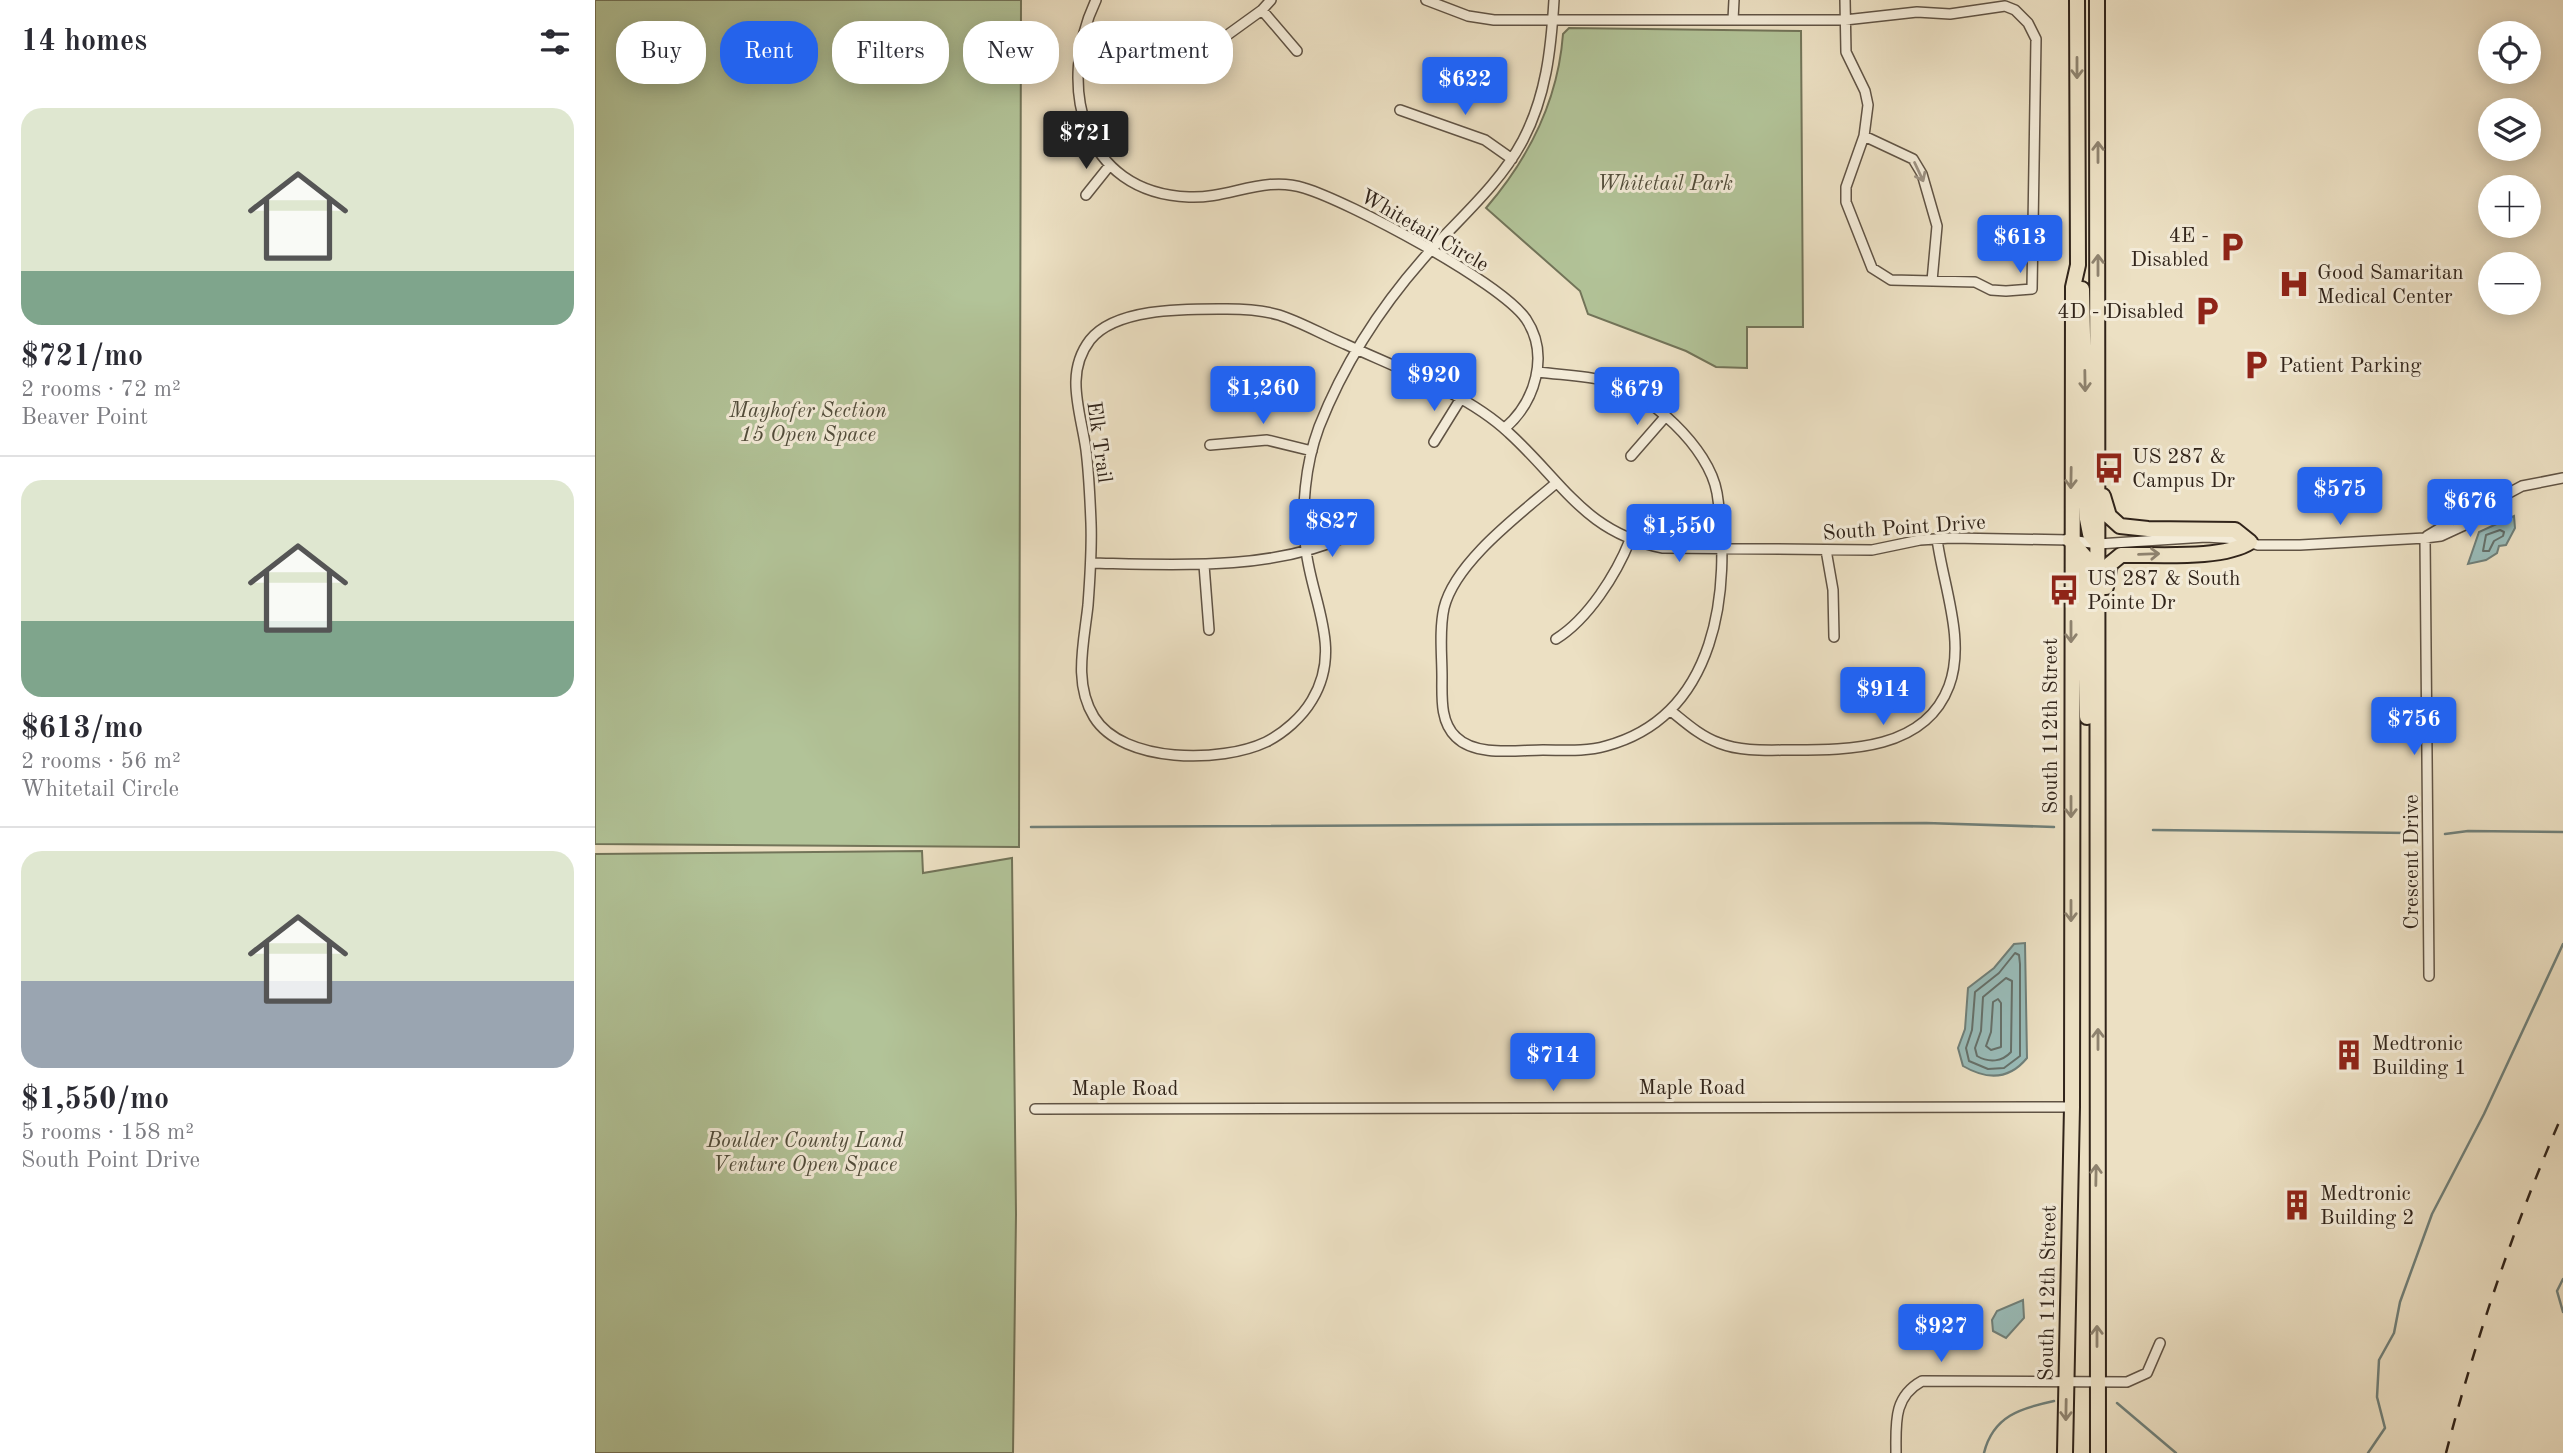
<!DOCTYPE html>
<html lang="en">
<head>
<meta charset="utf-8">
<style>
	:root { --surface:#fff; --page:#f2f2f3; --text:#2b2b33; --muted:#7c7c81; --line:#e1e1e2; --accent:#2563eb }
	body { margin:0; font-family:"Old Standard TT",serif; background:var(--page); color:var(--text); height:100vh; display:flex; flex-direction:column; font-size:26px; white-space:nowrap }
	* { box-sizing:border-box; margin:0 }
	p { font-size:23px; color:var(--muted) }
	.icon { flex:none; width:38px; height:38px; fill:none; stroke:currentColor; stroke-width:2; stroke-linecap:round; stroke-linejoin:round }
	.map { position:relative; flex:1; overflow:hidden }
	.side { display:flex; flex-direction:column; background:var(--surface); width:595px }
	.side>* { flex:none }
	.banner { position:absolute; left:21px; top:21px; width:665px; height:63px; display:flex; gap:14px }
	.buttons { position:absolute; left:1883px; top:21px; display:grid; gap:14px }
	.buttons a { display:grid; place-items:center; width:63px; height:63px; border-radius:50%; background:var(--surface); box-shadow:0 4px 18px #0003; font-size:35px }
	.price { position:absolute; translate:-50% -60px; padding:0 16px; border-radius:7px; background:var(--accent); color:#fff; font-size:23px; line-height:46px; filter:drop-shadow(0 2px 4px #0008) }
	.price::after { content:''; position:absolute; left:50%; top:42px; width:21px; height:16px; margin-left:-10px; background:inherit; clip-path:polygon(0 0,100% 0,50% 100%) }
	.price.on { background:#222; color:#fff }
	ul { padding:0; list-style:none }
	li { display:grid; align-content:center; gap:14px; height:371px; padding:0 21px }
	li+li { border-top:2px solid var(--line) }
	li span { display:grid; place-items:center; height:217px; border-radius:21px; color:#555 }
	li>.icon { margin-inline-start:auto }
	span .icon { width:126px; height:126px; fill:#fffc; stroke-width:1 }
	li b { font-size:30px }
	h2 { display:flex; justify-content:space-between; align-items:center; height:84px; padding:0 21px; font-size:30px }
	.pill { padding:0 24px; border-radius:28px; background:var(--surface); box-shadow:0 4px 18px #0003; font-size:24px; line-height:63px }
	.pill.on { background:var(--accent); color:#fff }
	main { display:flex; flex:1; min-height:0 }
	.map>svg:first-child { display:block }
	.green { fill:#b2c398; stroke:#727459; stroke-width:2 }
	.water { fill:#99bcb9; stroke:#6f7f79; stroke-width:2 }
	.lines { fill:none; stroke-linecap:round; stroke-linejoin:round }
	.shore { stroke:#65706a; stroke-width:2 }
	.stream { stroke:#6f7f79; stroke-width:2.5 }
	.minor-casing { stroke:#605344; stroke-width:12 }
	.primary-casing { stroke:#31241a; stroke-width:18 }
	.minor { stroke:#f3ebd8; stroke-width:9 }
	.primary { stroke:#ece0c3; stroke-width:14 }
	.rail { stroke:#31241a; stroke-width:2.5; stroke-dasharray:12 12; stroke-linecap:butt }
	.oneway { stroke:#8e826e }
	.oneway2 { stroke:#9c9182 }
	.labels { text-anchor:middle; stroke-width:6; stroke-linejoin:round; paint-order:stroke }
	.park-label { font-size:21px; font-style:italic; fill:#514c3a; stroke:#f3ebd8 }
	.street-label { font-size:21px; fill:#31241a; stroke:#f3ebd8 }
	.poi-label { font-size:21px; fill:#31241a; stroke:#f3ebd8; text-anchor:start }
</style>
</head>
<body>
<main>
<section class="side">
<h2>14 homes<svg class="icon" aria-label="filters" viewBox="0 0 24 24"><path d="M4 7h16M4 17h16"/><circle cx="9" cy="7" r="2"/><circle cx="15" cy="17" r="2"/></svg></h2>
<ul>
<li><span style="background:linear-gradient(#dfe7d0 75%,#7fa58c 0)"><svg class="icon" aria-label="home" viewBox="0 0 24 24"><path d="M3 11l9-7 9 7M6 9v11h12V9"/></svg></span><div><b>$721/mo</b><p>2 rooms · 72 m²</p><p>Beaver Point</p></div></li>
<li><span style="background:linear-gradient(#dfe7d0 65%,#7fa58c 0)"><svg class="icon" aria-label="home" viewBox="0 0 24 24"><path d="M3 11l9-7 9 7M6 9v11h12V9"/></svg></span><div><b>$613/mo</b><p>2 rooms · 56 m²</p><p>Whitetail Circle</p></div></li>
<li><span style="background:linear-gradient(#dfe7d0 60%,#9aa5b1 0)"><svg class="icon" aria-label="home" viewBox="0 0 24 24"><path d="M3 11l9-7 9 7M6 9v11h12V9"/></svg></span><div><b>$1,550/mo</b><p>5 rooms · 158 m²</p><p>South Point Drive</p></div></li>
</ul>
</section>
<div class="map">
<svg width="1968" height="1453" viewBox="0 0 1968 1453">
	<rect width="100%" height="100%" fill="#ece0c3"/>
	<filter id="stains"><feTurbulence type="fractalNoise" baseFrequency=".00286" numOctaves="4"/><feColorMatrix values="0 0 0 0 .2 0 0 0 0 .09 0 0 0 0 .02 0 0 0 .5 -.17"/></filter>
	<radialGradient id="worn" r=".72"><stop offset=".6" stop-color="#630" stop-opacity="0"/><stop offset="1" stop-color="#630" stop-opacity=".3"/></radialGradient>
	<path class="green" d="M0,0H426L424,847L0,844Z
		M974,28L1206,31L1208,327H1152V368L1121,367L1091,351L993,314L985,291L891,208C934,158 963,102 968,34Z
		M327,851L328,873L417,858L421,1214L418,1453H0V854Z"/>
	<path class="water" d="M1919,516L1920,528L1911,545L1904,546L1902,553L1891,560L1873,564L1884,532Z
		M1430,943L1432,1058C1414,1080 1392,1080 1368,1066L1363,1048L1370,1029L1373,988L1399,968L1419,944Z
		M1428,1300L1429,1318L1411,1338L1398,1331L1397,1320L1402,1311Z"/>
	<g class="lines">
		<path class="shore" d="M1905,530L1909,532L1908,536L1899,541L1894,551H1888L1891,535Z
			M1420,953L1424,955L1425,964V1056L1409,1068L1393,1069L1374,1061L1371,1048L1377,1030L1380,992L1404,973Z
			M1411,978L1417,981L1416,1052C1407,1062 1394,1063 1382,1056L1380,1048L1386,1031L1388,997Z
			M1403,999L1406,1003V1047L1396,1050L1391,1046L1396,1032L1398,1002Z"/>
		<path class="stream" d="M436,827L1331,823L1459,827
			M1558,830L1815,833
			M1850,834L1873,831L1968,832
			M1968,1279L1962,1291L1968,1312
			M1522,1403L1581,1453
			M1389,1453C1398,1416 1426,1408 1459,1401
			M1773,1453L1790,1428L1782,1397L1784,1360L1799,1333L1805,1302L1837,1214L1889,1114L1968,944"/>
		<g class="minor-casing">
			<path id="minor" d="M501,0C461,84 486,193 594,197C633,199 670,175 709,188C755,202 905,282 931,319C955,355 940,402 910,428
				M831,0L873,16L899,20H1250L1322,12L1355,14L1410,6L1420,10L1433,23L1441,39L1437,289L1411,291L1396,290L1380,282L1296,280L1277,268L1251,202V187L1269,136L1273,105L1270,91L1251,52L1250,0
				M959,0C956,50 951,96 928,140C903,187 862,220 828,259C785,308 748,366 724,427C710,465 706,509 711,550C717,602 748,649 717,700C707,717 689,733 671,742C627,763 528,764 499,717C478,683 489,643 493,605C495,578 497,550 496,523C495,498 494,474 491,450C486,412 469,374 495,340C521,307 593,309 632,309C649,309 667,310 684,315C706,322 728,335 750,344C802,368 873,394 914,433C968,482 990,533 1068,548L1277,550L1325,540L1356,538L1475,540L1503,544L1611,537L1643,539L1663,545H1705L1830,538L1846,536L1872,524L1899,501L1927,486L1968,478
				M667,10L702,51
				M1138,20L1139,0
				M597,74L613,49L667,10L676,0
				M805,110L890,140L917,159
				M1269,136L1318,159L1327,174L1342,226L1337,281
				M491,195L515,165
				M943,372C965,375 989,375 1011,381C1054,393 1114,447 1122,493C1137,590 1122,716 1011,746C990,752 969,750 948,750C922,750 881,757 861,737C845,722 847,697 847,677C847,655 844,630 849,608C860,562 925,514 960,484
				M839,442L865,400
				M615,445L672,440L717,451
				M1036,456L1070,417
				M1832,536L1884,505L1899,501
				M1830,538L1834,976
				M1231,550L1238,590L1239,637
				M496,563C581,565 675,571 753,536
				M609,565L614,630
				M961,639C993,619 1021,575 1035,540
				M1076,711C1091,723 1105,736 1124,743C1147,752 1173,750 1198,750C1254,750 1330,750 1354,686C1371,641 1348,585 1342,539
				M440,1109L1477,1107
				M1301,1453C1301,1423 1298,1397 1327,1381L1532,1382L1552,1373L1565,1343"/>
		</g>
		<g class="primary-casing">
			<path id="primary" d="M1502,0C1505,484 1500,969 1503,1453
				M1487,289L1492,519L1495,534L1500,540
				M1508,496L1514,516L1525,526L1553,529L1640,530L1655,542C1627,560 1561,554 1526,555L1515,564L1511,587
				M1475,540L1490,557L1492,717
				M1470,1453L1477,1107L1478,287L1483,265L1482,0"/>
		</g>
		<use href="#minor" class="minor"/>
		<use href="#primary" class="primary"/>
		<path class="rail" d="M1851,1453C1881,1337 1920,1223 1968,1113"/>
	</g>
	<defs><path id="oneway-shaft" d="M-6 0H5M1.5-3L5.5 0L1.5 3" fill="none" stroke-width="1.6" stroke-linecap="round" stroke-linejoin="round" transform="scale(1.75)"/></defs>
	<g class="oneway">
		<use href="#oneway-shaft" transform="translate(1482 68) rotate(90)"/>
		<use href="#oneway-shaft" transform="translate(1503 152) rotate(-90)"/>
		<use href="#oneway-shaft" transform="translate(1503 265) rotate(-90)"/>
		<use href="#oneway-shaft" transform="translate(1490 381) rotate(89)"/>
		<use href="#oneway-shaft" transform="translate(1476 478) rotate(91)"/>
		<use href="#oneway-shaft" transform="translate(1554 554) rotate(-2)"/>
		<use href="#oneway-shaft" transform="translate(1476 632) rotate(90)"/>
		<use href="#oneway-shaft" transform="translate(1476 807) rotate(90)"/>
		<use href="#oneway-shaft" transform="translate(1476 911) rotate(90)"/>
		<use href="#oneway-shaft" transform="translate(1503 1039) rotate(-90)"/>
		<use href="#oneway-shaft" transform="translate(1501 1175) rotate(-89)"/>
		<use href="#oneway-shaft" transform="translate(1502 1336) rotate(-90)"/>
		<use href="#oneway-shaft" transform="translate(1471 1410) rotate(91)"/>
	</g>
	<use class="oneway2" href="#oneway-shaft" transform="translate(1324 172) rotate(65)"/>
	<defs>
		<g id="parking-bare" transform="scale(2.415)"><path d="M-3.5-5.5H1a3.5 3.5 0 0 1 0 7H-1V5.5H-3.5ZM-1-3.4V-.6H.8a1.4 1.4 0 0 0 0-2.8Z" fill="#8f2418" stroke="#f3ebd8" stroke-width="2.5" paint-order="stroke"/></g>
		<g id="hospital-bare" transform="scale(2.415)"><path d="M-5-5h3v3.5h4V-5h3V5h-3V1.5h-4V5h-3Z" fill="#8f2418" stroke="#f3ebd8" stroke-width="2.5" paint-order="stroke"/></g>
		<g id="bus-bare" transform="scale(2.415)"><path d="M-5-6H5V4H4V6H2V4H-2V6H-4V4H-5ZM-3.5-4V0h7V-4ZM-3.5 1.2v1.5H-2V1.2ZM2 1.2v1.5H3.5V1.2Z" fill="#8f2418" stroke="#f3ebd8" stroke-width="2.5" paint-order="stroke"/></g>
		<g id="building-bare" transform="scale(2.415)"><path d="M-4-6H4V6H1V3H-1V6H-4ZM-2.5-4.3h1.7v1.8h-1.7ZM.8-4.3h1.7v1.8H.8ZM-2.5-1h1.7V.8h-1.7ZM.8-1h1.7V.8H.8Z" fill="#8f2418" stroke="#f3ebd8" stroke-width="2.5" paint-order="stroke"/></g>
	</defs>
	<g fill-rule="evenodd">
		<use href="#parking-bare" x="1637" y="247"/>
		<use href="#hospital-bare" x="1699" y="284"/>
		<use href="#parking-bare" x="1612" y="311"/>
		<use href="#parking-bare" x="1661" y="365"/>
		<use href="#bus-bare" x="1514" y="468"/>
		<use href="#bus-bare" x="1469" y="590"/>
		<use href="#building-bare" x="1754" y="1055"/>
		<use href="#building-bare" x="1702" y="1205"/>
	</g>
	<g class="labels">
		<g class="park-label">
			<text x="1070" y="190">Whitetail Park</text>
			<text x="213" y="417">Mayhofer Section<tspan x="213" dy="24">15 Open Space</tspan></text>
			<text x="210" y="1147">Boulder County Land<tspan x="210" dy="24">Venture Open Space</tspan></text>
		</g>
		<g class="street-label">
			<text transform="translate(830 230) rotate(30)" y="7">Whitetail Circle</text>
			<text transform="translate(505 442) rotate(82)" y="7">Elk Trail</text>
			<text transform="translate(1309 527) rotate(-4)" y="7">South Point Drive</text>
			<text transform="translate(1455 726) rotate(-90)" y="7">South 112th Street</text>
			<text transform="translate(1816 862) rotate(-90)" y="7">Crescent Drive</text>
			<text x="1097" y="1094">Maple Road</text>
			<text x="530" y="1095">Maple Road</text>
			<text transform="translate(1452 1293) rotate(-89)" y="7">South 112th Street</text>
		</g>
		<g class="poi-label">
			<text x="1614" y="242" text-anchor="end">4E -<tspan x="1614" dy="24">Disabled</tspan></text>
			<text x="1722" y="279">Good Samaritan<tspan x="1722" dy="24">Medical Center</tspan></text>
			<text x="1589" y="318" text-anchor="end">4D - Disabled</text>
			<text x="1684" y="372">Patient Parking</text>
			<text x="1537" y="463">US 287 &amp;<tspan x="1537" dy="24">Campus Dr</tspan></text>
			<text x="1492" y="585">US 287 &amp; South<tspan x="1492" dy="24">Pointe Dr</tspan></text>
			<text x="1777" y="1050">Medtronic<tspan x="1777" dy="24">Building 1</tspan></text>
			<text x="1725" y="1200">Medtronic<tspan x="1725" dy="24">Building 2</tspan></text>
		</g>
	</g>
	<rect width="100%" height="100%" filter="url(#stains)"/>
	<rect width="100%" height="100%" fill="url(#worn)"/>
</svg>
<div class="buttons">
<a><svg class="icon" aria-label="locate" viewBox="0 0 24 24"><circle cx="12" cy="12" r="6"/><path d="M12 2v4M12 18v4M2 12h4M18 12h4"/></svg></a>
<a><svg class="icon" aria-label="layers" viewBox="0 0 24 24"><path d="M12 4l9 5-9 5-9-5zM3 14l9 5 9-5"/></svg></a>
<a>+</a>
<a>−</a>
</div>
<b class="price" style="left:870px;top:117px">$622</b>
<b class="price on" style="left:491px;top:171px">$721</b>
<b class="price" style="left:1425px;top:275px">$613</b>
<b class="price" style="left:839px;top:413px">$920</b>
<b class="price" style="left:668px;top:426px">$1,260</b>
<b class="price" style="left:1042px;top:427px">$679</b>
<b class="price" style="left:1745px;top:527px">$575</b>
<b class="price" style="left:1875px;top:539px">$676</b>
<b class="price" style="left:737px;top:559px">$827</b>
<b class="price" style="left:1084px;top:564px">$1,550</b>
<b class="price" style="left:1288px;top:727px">$914</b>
<b class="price" style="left:1819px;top:757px">$756</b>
<b class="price" style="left:958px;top:1093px">$714</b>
<b class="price" style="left:1346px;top:1364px">$927</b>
<div class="banner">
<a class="pill">Buy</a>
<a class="pill on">Rent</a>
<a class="pill">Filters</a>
<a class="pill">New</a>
<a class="pill">Apartment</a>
</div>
</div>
</main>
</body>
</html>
